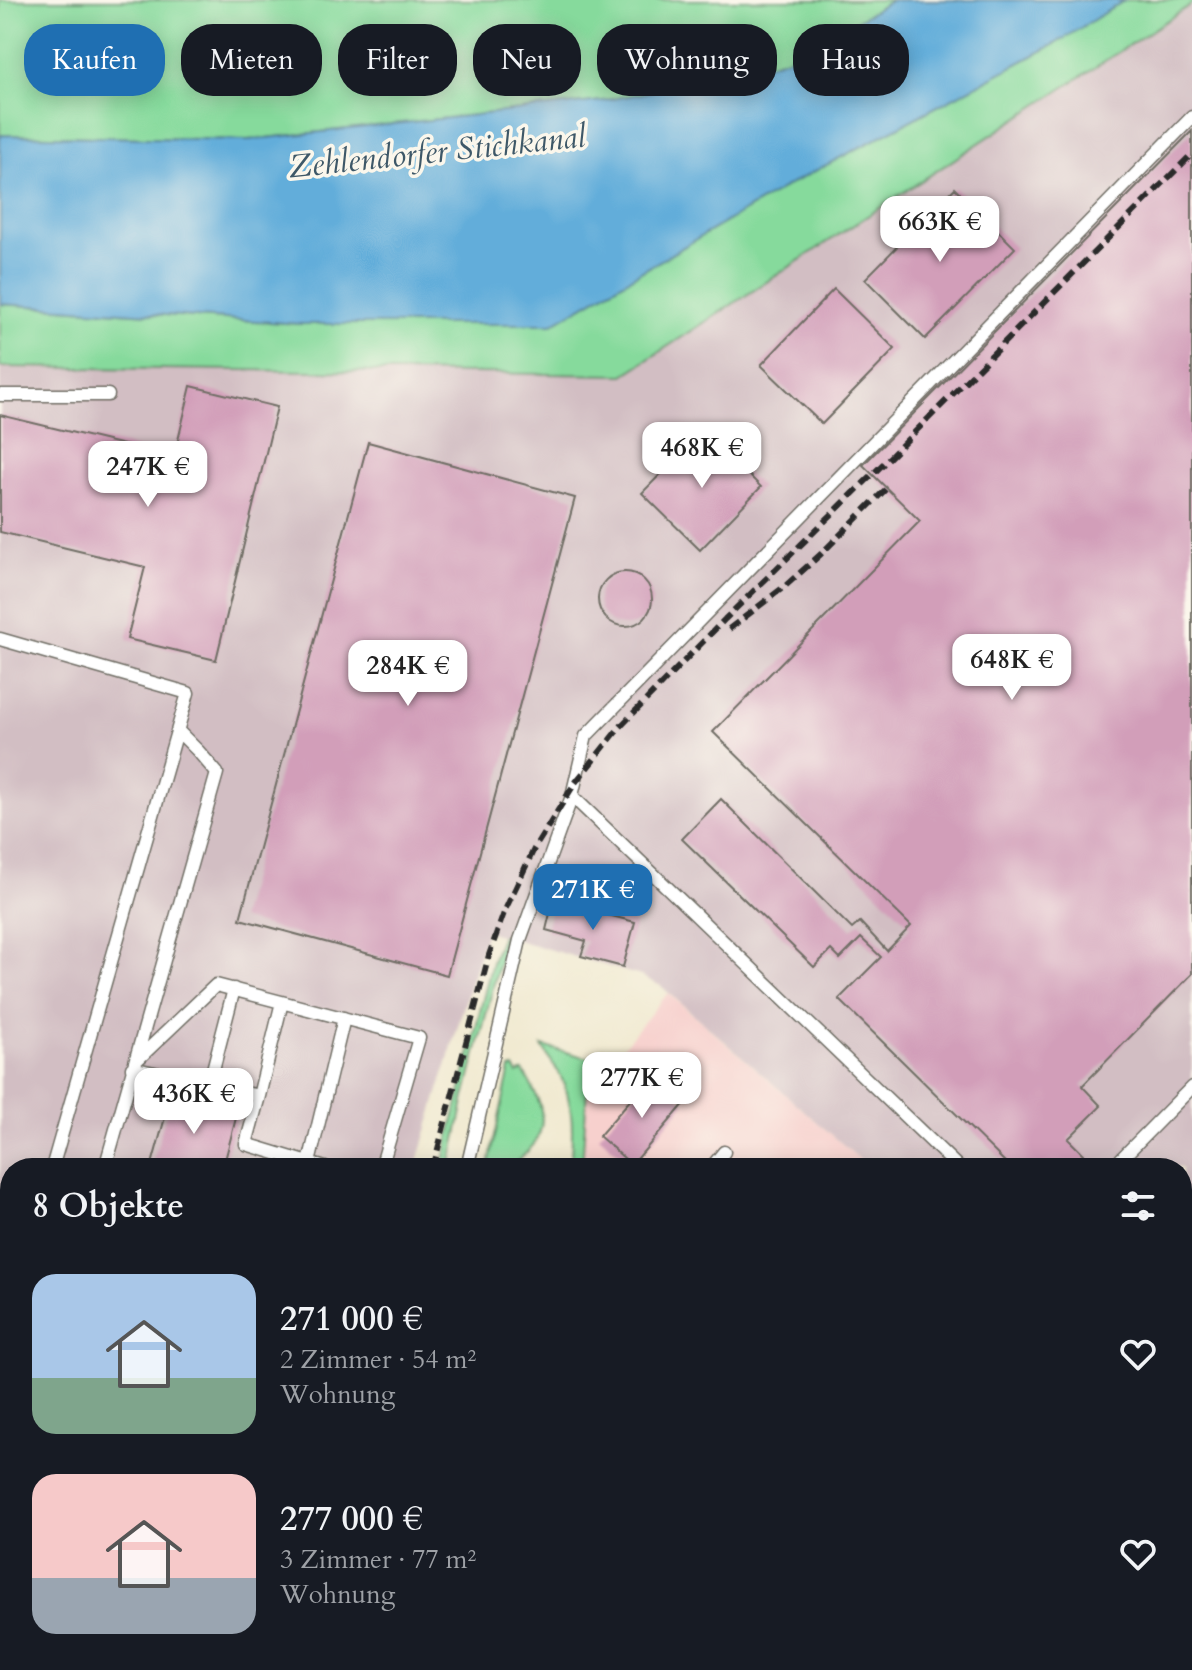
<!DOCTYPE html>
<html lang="de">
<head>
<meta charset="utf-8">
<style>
	:root { --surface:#171b24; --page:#242831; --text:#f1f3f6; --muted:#9ea1a6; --accent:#1f6fb2 }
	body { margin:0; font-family:Cardo,serif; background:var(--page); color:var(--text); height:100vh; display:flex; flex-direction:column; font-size:30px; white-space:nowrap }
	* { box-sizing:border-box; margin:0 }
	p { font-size:26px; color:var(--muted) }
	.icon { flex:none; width:44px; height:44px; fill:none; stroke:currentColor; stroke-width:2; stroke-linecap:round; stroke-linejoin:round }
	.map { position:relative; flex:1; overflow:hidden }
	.details { position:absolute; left:0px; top:1158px; width:1192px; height:512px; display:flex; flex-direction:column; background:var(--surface); border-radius:32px 32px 0 0; box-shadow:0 4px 20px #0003 }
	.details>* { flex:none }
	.banner { position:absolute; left:24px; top:24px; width:1144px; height:72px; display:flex; gap:16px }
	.price { position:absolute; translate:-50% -68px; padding:0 18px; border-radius:16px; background:#fff; color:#222; font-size:26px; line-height:52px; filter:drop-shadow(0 2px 4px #0008) }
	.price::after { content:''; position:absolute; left:50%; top:48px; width:24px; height:18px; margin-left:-12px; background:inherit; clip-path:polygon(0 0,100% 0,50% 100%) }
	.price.on { background:var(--accent); color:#fff }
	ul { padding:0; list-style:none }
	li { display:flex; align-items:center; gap:24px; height:200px; padding:0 32px }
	li span { display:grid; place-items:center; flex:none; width:224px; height:160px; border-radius:24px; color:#555 }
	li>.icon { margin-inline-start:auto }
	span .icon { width:96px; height:96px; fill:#fffc; stroke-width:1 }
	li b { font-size:34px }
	h2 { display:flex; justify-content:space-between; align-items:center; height:96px; padding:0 32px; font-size:34px }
	.chip { padding:0 28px; border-radius:32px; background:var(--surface); box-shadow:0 4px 20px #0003; font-size:28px; line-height:72px }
	.chip.on { background:var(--accent); color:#fff }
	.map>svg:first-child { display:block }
	.built { fill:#f7d0cd }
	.industrial { fill:#d2bec3 }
	.green { fill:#86da9c; stroke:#588264; stroke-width:2 }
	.forest { fill:#6cba84; stroke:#4c7258; stroke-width:2 }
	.water { fill:#62adda; stroke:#466c82; stroke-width:2 }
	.building { fill:#d29eb9 }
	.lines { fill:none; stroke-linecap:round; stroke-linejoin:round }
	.service-casing { stroke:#706e65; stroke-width:15 }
	.secondary-casing { stroke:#706e65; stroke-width:39 }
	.service { stroke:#fff; stroke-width:12 }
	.secondary { stroke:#fff; stroke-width:36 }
	.rail { stroke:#2b2b2b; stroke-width:6; stroke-dasharray:12 6; stroke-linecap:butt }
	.labels { text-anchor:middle; stroke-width:7; stroke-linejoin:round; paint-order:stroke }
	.water-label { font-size:32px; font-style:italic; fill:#3e5868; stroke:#fbf7ec }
</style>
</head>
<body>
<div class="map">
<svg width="1192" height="1670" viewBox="0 0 1192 1670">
	<rect width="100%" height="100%" fill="#fbf7ec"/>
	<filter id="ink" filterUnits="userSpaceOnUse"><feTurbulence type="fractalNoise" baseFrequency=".0125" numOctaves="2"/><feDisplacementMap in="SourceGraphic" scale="16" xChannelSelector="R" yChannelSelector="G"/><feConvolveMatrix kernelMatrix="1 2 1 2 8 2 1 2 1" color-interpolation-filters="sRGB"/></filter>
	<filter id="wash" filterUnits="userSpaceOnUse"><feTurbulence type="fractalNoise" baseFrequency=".006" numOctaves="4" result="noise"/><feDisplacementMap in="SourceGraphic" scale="32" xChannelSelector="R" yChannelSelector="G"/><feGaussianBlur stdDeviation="1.8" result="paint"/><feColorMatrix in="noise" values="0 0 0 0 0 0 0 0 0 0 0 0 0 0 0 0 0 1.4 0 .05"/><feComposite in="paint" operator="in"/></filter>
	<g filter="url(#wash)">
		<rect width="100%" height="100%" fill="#f1ead1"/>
		<path class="built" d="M668,993L870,1168H582L587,1090Z
			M10,1592V1660H277L274,1670H0V1593Z"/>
		<path class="industrial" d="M1192,4V1423L1185,1434L1182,1432V1168H870L661,986L641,976L486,931L416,1168H10V1537L0,1538V368L624,375Z"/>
		<path class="green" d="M0,0H892L803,53L727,77L602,101L248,140L0,135Z
			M1125,0H1192V4L624,375L0,367V304L301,324H552L794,182L1055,44Z
			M502,935L506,936L465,1097L450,1168H442L493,958Z
			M542,1046L609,1063L587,1090L582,1168H570C573,1135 575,1103 559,1073C553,1064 547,1055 542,1046Z
			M514,1068L518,1074L523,1071C537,1094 552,1120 533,1145C527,1154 517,1161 509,1168H488L510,1069Z
			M1068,1660H1094L1111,1670H1085Z"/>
		<path class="forest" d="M344,1660H936V1670H341Z"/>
		<path class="water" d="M892,0H1125L1055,44L794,182L552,324H301L0,304V135L248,140L602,101L727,77L803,53Z"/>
		<g id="blocks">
			<path class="building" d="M1192,131V974L1082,1086L1101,1106L1068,1139L1097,1168H1011L839,999L881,957L861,938L840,959L831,950L814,967L682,839L721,799L852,929L860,922L887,951L911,926L713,732L920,521L863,465Z
				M955,188L1015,248L925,339L865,279Z
				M834,289L895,349L822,424L761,365Z
				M191,386L277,407L216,660L127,639L145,567L0,532V415L174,457Z
				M704,430L761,487L700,550L642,493Z
				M368,442L575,498L447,975L240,919Z
				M598 599a27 27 0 1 1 54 0a27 27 0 1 1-54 0Z
				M553,901L635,922L623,967L581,956L586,941L546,930Z
				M652,1075L685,1103L632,1165L599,1136Z
				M171,1096L237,1114L223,1168H151Z
				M6,1634L10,1635V1660H153L179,1670H10L11,1668L0,1663V1649Z
				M212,1660H257L253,1670H209Z"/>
		</g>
	</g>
	<g filter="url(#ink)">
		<use href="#blocks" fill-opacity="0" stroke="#706e65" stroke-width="2"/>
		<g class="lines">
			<g class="service-casing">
				<path id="service" d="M0,395H108
					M0,639L188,693L52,1168
					M136,1061L216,985L419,1038L381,1168
					M132,1068L259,1096L246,1144L325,1168
					M209,1085L234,989
					M259,1096L282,1002
					M309,1163L344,1018
					M105,1168L217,773L198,751L178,731
					M467,1168L520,940L572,796
					M711,1168L724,1152
					M959,1168L572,796L586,736L1192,117
					M1131,1168L1121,1159L1192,1087
					M1182,1219L1192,1229
					M1182,1347L1192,1337
					M0,1350L10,1315
					M0,1603L10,1578
					M1175,1670L1192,1649"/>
			</g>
			<g class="secondary-casing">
				<path id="secondary" d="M0,1567L10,1566
					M1024,1660L1041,1670
					M975,1670L985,1660"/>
			</g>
			<use href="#service" class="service"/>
			<use href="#secondary" class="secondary"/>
			<path class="rail" d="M729,629L784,587L821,554L887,488
				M433,1168L489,955L505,910L534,849L575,783L620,727L725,619L873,474L1192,154
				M294,1670L298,1660"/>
		</g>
	</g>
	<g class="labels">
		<g class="water-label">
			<text transform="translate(437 151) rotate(-6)" y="11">Zehlendorfer Stichkanal</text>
		</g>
	</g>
</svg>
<b class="price" style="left:940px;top:264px">663K €</b>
<b class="price" style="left:702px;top:490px">468K €</b>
<b class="price" style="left:148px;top:509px">247K €</b>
<b class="price" style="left:1012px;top:702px">648K €</b>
<b class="price" style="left:408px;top:708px">284K €</b>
<b class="price on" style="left:593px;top:932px">271K €</b>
<b class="price" style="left:642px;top:1120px">277K €</b>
<b class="price" style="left:194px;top:1136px">436K €</b>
<div class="banner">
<a class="chip on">Kaufen</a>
<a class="chip">Mieten</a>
<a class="chip">Filter</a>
<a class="chip">Neu</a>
<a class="chip">Wohnung</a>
<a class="chip">Haus</a>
</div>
<section class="details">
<h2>8 Objekte<svg class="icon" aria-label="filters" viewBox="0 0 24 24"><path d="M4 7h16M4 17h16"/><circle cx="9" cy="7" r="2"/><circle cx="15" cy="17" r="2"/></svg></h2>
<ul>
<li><span style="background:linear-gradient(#a9c7e8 65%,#7fa58c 0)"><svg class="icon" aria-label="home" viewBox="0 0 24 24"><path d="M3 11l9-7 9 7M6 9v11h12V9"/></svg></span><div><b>271 000 €</b><p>2 Zimmer · 54 m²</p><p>Wohnung</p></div><svg class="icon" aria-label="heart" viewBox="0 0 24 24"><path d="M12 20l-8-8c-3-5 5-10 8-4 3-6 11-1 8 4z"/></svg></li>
<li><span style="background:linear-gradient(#f6c9c9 65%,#9aa5b1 0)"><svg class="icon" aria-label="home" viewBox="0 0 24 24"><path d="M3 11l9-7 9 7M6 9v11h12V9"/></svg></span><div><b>277 000 €</b><p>3 Zimmer · 77 m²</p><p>Wohnung</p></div><svg class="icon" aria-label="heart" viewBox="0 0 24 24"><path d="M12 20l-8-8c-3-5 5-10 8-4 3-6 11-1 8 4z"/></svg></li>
</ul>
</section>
</div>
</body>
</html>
